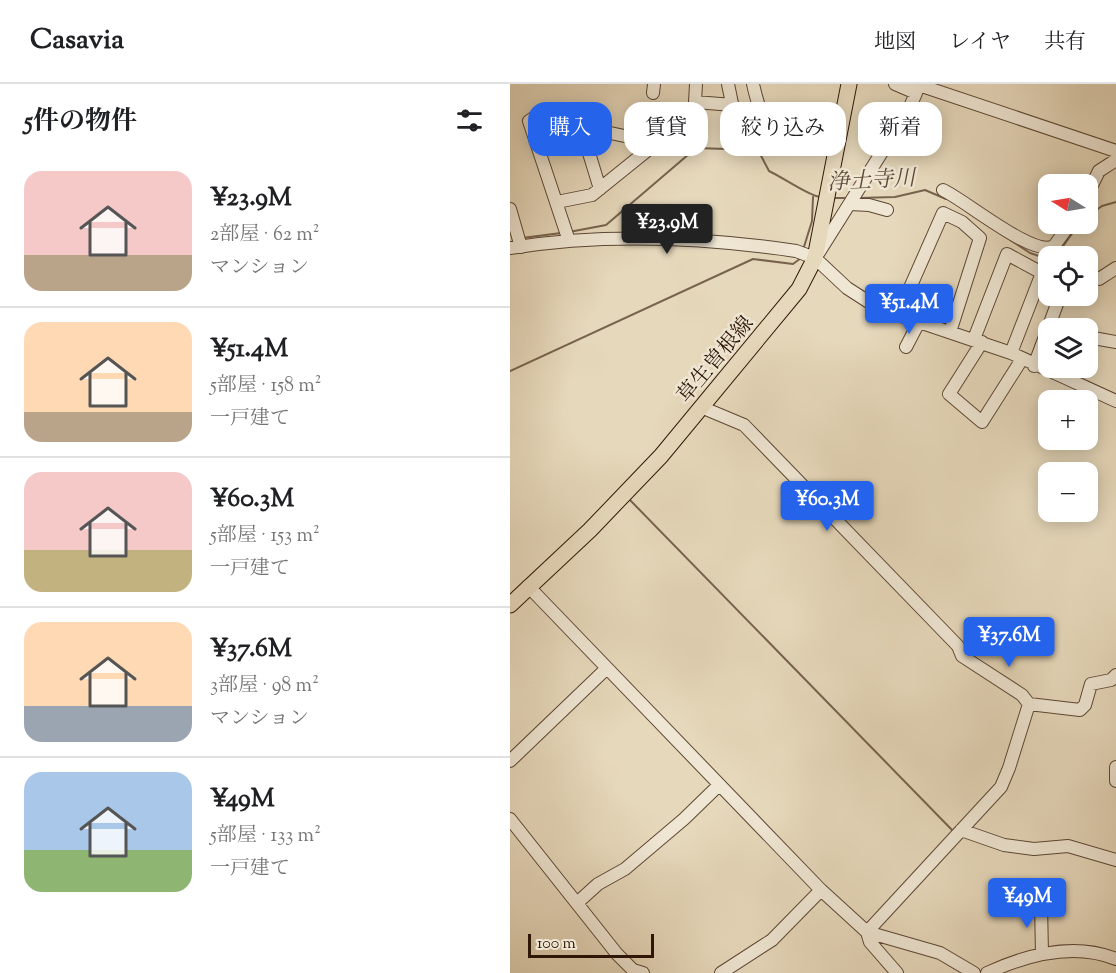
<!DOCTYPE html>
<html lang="ja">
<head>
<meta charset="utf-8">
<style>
	:root { --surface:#fff; --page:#f2f2f2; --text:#202124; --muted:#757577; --line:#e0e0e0; --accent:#2563eb }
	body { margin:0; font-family:"Sorts Mill Goudy","Noto Serif JP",serif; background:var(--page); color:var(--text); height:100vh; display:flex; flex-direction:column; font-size:22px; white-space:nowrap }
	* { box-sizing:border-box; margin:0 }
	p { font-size:20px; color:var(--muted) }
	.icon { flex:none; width:33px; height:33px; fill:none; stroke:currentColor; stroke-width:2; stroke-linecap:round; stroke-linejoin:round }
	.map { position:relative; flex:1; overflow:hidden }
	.sheet { display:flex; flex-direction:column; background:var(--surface); width:510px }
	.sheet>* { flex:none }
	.banner { position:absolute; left:18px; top:18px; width:498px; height:54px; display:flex; gap:12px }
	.needle { width:39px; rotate:281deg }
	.buttons { position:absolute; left:528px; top:90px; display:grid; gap:12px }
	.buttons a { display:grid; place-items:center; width:60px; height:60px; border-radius:12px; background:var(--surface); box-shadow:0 3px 15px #0003; font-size:30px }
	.scale { position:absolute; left:18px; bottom:15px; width:126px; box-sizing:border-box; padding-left:6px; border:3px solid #2f1707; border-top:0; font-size:16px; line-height:21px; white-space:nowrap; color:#2f1707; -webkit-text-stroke:4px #efe6d3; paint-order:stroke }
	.price { position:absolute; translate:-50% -51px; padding:0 14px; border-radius:6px; background:var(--accent); color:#fff; font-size:20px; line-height:39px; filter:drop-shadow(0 2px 3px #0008) }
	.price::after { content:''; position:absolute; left:50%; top:36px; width:18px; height:14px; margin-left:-9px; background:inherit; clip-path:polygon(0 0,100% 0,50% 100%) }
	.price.selected { background:#222; color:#fff }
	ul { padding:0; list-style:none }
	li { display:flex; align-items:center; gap:18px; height:150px; padding:0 24px }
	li+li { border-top:2px solid var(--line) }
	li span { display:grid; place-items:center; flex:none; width:168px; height:120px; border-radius:18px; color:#555 }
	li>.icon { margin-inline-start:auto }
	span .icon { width:72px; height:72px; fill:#fffc; stroke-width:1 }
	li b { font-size:26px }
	h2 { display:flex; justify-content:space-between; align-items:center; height:72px; padding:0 24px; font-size:26px }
	.tag { padding:0 21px; border-radius:18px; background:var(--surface); box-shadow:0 3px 15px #0003; font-size:21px; line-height:54px }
	.tag.selected { background:var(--accent); color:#fff }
	header { display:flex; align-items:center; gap:36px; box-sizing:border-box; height:84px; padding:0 30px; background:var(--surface); border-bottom:2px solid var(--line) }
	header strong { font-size:28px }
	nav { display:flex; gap:33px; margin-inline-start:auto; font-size:21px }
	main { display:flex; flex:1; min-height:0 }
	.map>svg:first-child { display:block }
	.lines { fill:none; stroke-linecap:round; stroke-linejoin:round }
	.stream { stroke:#78634e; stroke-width:2 }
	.minor-casing { stroke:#5d4734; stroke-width:14 }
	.major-casing { stroke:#2f1707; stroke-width:17 }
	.minor { stroke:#efe6d3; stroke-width:12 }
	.major { stroke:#e6d8bb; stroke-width:15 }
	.labels { text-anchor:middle; stroke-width:5; stroke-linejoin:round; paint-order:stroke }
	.street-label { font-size:21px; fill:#2f1707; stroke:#efe6d3 }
	.water-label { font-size:22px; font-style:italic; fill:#5f4a37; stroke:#efe6d3 }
</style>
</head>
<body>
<header>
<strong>Casavia</strong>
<nav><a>地図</a><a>レイヤ</a><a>共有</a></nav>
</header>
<main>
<section class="sheet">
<h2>5件の物件<svg class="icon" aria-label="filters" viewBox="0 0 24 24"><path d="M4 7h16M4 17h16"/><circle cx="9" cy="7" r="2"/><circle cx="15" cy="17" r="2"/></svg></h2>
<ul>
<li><span style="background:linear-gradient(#f6c9c9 70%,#b9a48a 0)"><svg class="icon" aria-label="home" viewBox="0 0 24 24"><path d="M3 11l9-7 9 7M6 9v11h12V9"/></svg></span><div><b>¥23.9M</b><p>2部屋 · 62 m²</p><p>マンション</p></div></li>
<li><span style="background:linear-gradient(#ffd9b3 75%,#b9a48a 0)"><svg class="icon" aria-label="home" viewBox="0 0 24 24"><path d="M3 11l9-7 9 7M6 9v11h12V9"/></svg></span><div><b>¥51.4M</b><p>5部屋 · 158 m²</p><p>一戸建て</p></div></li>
<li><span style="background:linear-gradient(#f6c9c9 65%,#c2b280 0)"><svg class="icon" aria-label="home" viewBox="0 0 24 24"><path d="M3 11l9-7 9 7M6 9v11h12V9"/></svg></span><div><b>¥60.3M</b><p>5部屋 · 153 m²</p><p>一戸建て</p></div></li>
<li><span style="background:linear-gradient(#ffd9b3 70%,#9aa5b1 0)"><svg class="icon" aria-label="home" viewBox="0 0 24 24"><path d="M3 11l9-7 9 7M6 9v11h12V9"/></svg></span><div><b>¥37.6M</b><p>3部屋 · 98 m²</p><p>マンション</p></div></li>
<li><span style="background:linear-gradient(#a9c7e8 65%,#8fb573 0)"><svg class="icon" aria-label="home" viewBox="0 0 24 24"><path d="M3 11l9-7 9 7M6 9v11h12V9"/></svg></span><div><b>¥49M</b><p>5部屋 · 133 m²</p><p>一戸建て</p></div></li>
</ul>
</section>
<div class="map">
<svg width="606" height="889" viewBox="0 0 606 889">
	<rect width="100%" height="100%" fill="#e6d8bb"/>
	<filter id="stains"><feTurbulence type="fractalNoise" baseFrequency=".00333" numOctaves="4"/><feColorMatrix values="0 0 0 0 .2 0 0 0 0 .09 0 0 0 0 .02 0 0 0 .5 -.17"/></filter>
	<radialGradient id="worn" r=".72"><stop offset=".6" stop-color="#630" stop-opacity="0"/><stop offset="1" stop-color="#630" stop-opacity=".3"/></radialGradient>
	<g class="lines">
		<path class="stream" d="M321,114H337
			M348,114L385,113L415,106L436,115
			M459,129L520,169L538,175
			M578,132L592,122L606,118
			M59,148L96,141L186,64L248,66L259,87C272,93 299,112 310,113
			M12,154L51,149
			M551,165L569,140
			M293,166L302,137L303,113
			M0,287L243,175L283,180L291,174
			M118,414L443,747"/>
		<g class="minor-casing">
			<path id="minor" d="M186,0L185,18L223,21
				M218,0L226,39
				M243,0C247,20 256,39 256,58L314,57L328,60
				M406,0L606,67
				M143,9L144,0
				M71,43L90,105
				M433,106C455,116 524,174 544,162
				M578,109L589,87L606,76
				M47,118L82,111L139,65L138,57L25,33L19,37L59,157
				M340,120L359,121L377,126
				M0,125L11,163
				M0,164C94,149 192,153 286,167L305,174L337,204L368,224L501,269L606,317
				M552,172L544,162L560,140
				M306,173L399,25L406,9L385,0
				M578,194L589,195L606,184
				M388,231L433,129L452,138L470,154L440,248
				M578,253L606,258
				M464,255L497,170L532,189L501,269
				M472,258L439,310L472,338L512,275
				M396,263L409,238
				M524,282L550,212
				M191,323L234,341L448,562L452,572L512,611L519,620L570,626L575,621L581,600L601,596L606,591
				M18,502L311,806L357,848L360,858L387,889
				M0,677L97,584
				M606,683V697
				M0,735L107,870L123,886L133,889
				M451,746L494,761L524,765L558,762L606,776
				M67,819L88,800L115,785L174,735L209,701
				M531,820L532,870
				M357,848L491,703L499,684L519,620
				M357,848L430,869L464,889
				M211,889L262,856L311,806
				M477,889C516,871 564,858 606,875"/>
		</g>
		<g class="major-casing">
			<path id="major" d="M0,521L80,446L151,372L289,205L305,174L339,0"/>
		</g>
		<use href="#minor" class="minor"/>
		<use href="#major" class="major"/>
	</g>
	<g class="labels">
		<g class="street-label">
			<text transform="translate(205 275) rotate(-50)" y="7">草生曽根線</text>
		</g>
		<g class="water-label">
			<text transform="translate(361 95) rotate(-3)" y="8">浄土寺川</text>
		</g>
	</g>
	<rect width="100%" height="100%" filter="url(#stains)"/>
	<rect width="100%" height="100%" fill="url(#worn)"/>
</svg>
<div class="buttons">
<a><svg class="needle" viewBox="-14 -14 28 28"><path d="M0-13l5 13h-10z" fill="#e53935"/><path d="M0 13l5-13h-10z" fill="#757577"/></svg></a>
<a><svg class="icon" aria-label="locate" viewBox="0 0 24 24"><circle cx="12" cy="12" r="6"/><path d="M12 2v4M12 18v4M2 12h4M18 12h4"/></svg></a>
<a><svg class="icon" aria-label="layers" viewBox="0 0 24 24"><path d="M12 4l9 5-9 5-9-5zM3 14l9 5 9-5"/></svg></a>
<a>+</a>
<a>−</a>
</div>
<div class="scale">100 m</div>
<b class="price selected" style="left:157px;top:171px">¥23.9M</b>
<b class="price" style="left:399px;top:251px">¥51.4M</b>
<b class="price" style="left:317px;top:448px">¥60.3M</b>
<b class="price" style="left:499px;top:584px">¥37.6M</b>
<b class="price" style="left:517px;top:845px">¥49M</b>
<div class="banner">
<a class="tag selected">購入</a>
<a class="tag">賃貸</a>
<a class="tag">絞り込み</a>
<a class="tag">新着</a>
</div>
</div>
</main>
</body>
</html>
